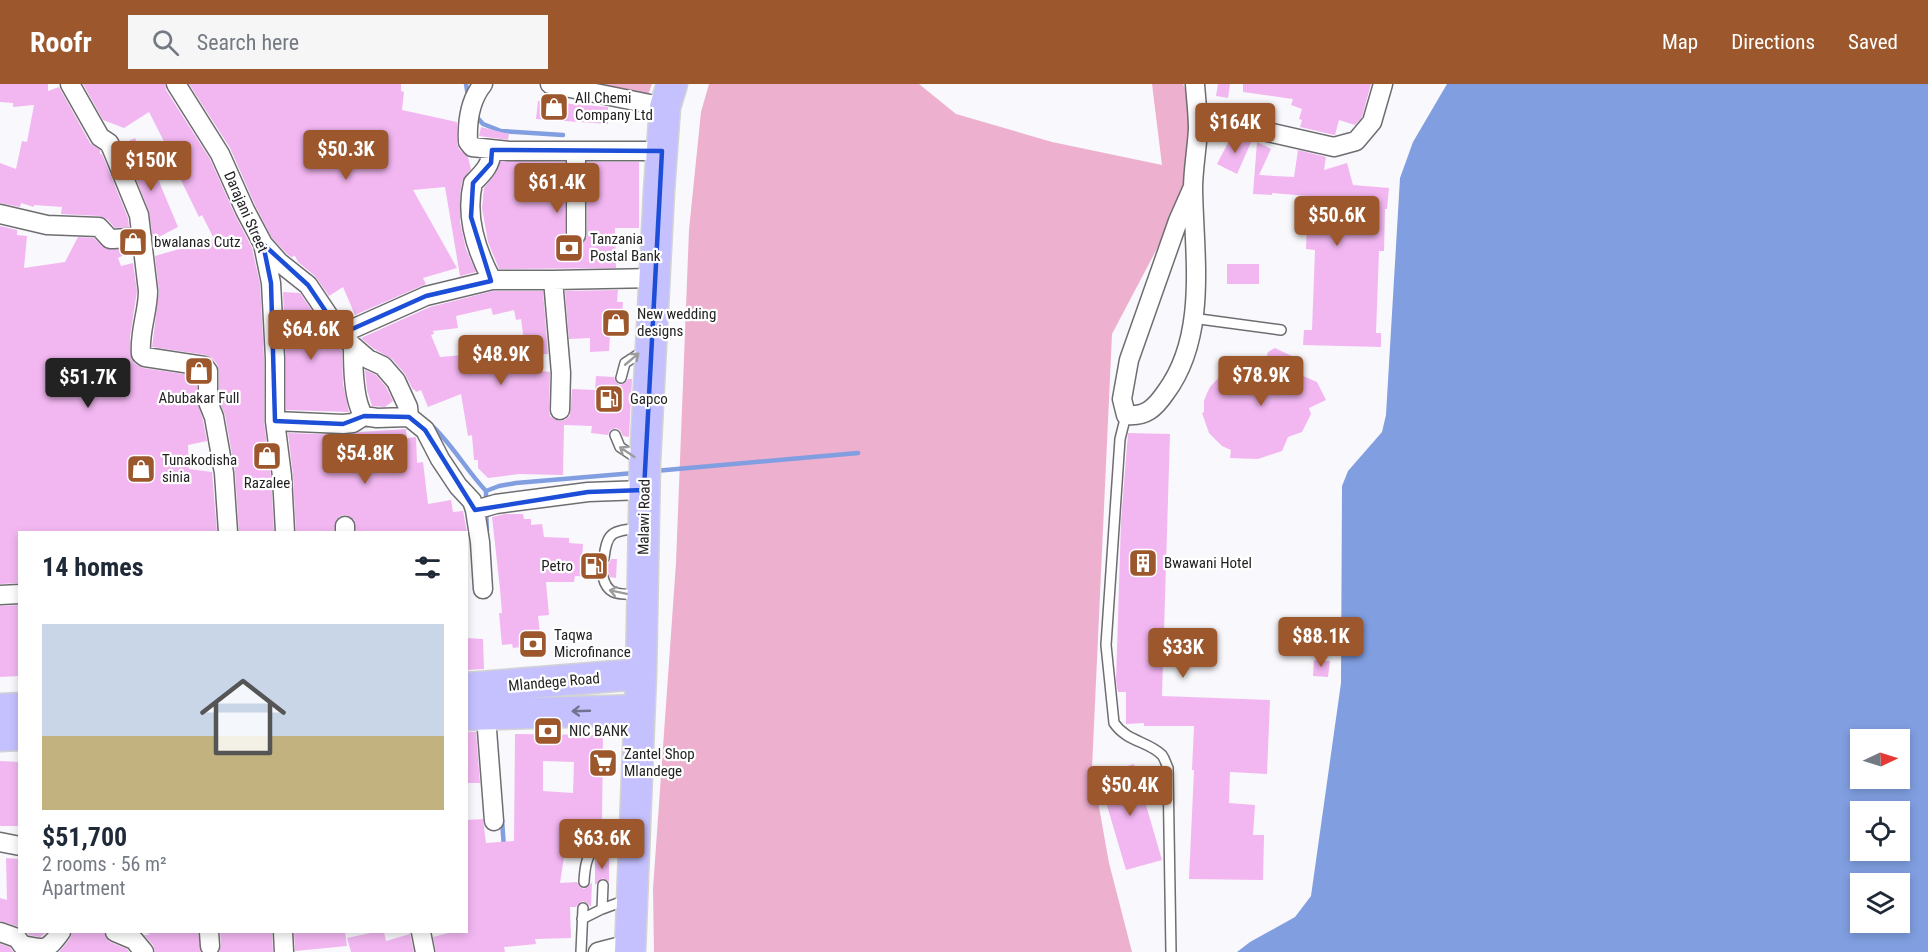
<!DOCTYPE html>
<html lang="en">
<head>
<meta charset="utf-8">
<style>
	:root { --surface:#fff; --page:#f6f6f7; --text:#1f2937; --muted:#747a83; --accent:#9c572c }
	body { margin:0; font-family:"Roboto Condensed",sans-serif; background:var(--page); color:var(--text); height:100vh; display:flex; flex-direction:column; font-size:22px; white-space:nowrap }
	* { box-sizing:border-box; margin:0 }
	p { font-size:20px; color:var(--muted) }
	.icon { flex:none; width:33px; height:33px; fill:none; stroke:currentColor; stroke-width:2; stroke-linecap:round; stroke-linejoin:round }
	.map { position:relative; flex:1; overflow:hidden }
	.details { position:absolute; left:18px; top:447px; width:450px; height:402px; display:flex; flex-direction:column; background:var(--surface); border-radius:0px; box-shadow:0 3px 9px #0003 }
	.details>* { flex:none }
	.needle { width:39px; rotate:86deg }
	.fabs { position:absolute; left:1850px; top:645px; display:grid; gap:12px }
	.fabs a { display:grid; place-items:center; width:60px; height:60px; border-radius:0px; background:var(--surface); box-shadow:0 3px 9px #0003; font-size:30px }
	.price { position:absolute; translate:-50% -51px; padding:0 14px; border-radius:6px; background:var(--accent); color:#fff; font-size:20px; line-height:39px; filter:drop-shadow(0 2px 3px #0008) }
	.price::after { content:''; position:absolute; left:50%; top:36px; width:18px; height:14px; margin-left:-9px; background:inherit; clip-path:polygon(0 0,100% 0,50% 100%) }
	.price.on { background:#222; color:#fff }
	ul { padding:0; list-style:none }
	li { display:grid; align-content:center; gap:12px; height:318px; padding:0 24px }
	li span { display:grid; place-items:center; height:186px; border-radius:0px; color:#555 }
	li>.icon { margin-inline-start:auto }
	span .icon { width:108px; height:108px; fill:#fffc; stroke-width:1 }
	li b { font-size:26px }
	h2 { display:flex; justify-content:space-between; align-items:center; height:72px; padding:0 24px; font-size:26px }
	header { display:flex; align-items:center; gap:36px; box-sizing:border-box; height:84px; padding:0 30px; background:var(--accent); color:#fff }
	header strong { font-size:28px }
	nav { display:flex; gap:33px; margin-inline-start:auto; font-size:21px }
	.search { width:420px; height:54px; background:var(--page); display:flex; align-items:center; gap:15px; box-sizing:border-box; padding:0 21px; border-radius:0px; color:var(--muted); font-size:22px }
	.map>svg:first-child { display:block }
	.green { fill:#edb0ce }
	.water { fill:#809ee0; fill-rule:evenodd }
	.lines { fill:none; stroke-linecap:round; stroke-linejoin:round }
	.stream { stroke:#809ee0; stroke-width:4.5 }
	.building { fill:#f2b7f1; fill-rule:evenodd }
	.service-casing { stroke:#6e6d70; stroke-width:12 }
	.minor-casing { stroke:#6e6d70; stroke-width:21 }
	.primary-casing { stroke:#d3d3d3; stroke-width:33 }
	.service { stroke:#fff; stroke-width:9 }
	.minor { stroke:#fff; stroke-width:18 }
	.primary { stroke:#c5c1fe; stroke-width:30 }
	.oneway { stroke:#9c9c9c }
	.oneway2 { stroke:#747291 }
	.marked { fill:none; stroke:#1d4ed8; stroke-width:4.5; stroke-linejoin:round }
	.labels { text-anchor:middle; stroke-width:4.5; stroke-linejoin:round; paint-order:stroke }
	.poi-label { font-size:15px; fill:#232324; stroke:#fff; text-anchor:start }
	.street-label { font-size:15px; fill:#232324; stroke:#fff }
</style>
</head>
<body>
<header>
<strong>Roofr</strong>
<div class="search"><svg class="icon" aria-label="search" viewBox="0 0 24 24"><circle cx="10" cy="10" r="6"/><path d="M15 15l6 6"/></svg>Search here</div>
<nav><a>Map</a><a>Directions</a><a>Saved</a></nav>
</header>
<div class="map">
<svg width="1928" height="868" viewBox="0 0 1928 868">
	<rect width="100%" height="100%" fill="#f9f8fc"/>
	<path class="green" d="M590,0H652L646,17Z
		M709,0H919L956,30L1052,58L1162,81L1152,0H1183L1188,10L1192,45L1190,102L1112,250L1092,684L1109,779L1132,868H654L653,805L676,479L689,146L701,28Z"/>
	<path class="water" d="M1447,0H1928V868H1237L1250,858L1295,833L1311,812L1341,599L1342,402L1348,387L1382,348L1386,331L1400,94L1413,58ZM1860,656H1899V694H1860ZM1860,728H1899V766H1860ZM1860,800H1899V838H1860Z"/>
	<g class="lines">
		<path class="stream" d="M466,0L468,12
			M475,31L483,40L501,47L563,51
			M429,339C451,358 466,386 486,407V417
			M655,387L858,369
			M486,407L499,402L516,399L634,389
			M486,426L487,447
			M502,736L504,764"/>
	</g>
	<path class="building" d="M0,0H48V7L59,3L90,59L100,66V70H102L128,134L129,143L115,144L107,135L100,132L61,130L62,123L34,121V123L21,119L20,123L0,119V79L16,85L22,57L27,58L34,21L13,23V19L0,18Z
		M83,0H165L166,6L210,75L235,131L252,164L260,200L264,274V337L271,393L274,448H239L235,387L225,331L219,316V287L217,280L212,274L206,271L152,263L159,208L155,172L214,155L202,131L199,133L173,80L175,79L149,28L124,44L103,36Z
		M189,0H401V7L404,8L402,26L457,38V59L459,65L468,73L471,85L462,97L460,111V138L466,165L476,188L460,192L445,103L413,106L457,184L423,194L426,200L355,231L343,203L329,212L315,192L298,178L295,172L291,173L287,170L272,154L255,121L230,64Z
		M1218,0H1230L1228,14L1216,12Z
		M1243,0H1371L1362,33L1355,41L1339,36L1335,51H1334L1300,43L1302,36L1299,35L1302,25L1291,21L1293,15L1243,8Z
		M538,17L608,23V40L536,35Z
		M481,43L509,50L508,56L479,52Z
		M1232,51L1252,56L1237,90L1217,80Z
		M135,54L151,90L155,88L178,143L153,156L149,127L122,60Z
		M1257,58L1271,65L1259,91L1294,93L1298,66L1326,73L1324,86L1347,79L1353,101L1389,104L1387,125H1385L1384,167H1379L1376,249H1381V263L1303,261L1304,246H1312L1315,166L1306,165L1308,112L1272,109V111L1253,110Z
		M501,77L565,78V151L567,157L575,162L582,160L587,152V78H639V144H615L616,184L499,185L488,158L482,124L484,104L495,90Z
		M0,142L17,146V151L27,152L24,184L65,178L78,153L94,154L106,165H132V167L118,174L121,182L133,179L137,207L130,253L131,275L134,279L143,284L197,292V318L203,336L207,357L188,361L189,385L212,388L217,448H20V499L0,500Z
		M1227,180H1259V200H1227Z
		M618,206L617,218H623L622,232L616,231L614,252H610L609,267L590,268V254L569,255L565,207Z
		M493,207H543L548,270L526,271L521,235L516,236L514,226L493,231L491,224L456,232L458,244L433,247L434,250L431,251L440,273L513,267V284L550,288L549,326L550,332L559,337L565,336L570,331L572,305L595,306L596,292L614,293L616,298L620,301L625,299L628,295H632L629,353L623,352L620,346L616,344L610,346L608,351L591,349L592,342L564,341L563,391L519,390L488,394L478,384V376H474L472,351L468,352L461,310L428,323L421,306L416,308L414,305L413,306L405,290L392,275L374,265L361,254L430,223Z
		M283,208L300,209L332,256L342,267L343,300L349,328L286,326V273Z
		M1275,264L1296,274L1303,292L1317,298L1326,316L1309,324L1311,330L1302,348L1288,353L1282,367L1258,375L1230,374L1231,366L1222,362L1209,349L1202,329L1204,328V317L1207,309L1210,303L1222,290L1237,286L1263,287L1268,268Z
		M365,286L376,291L386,303L393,317L385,323L372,322L367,306Z
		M406,345L407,354L416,353L417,379L423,378L428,420L451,416L453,428L463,427L467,448H356L354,436L346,431L340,432L336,436L334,448H296L293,391L288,349L344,351L360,348Z
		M1128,349L1170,350L1162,612L1270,616L1267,690L1230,688L1229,719L1255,721L1253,751H1264L1263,796L1189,795L1194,686H1192L1194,642H1144V639L1126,640V608H1118L1116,597L1121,437Z
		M505,430H523L524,435H531V441L542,440L544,453L569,454V459L583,460L582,474H597L599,479L604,481L609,479L611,475H617L616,494L610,493L608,488L604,486L598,488L596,493L575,492L574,498H546L549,531L538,532L541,558L528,559V562L513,564L512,560L502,561L499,529H502L500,505L492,433Z
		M20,521V592L0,593V522Z
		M466,554L483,555L484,585L466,586Z
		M1314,576L1330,577L1328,593L1313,592Z
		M466,648H476L480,699H466Z
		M515,650L603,651L602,738H574L566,752L568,756L565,763L567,768L564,773L560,799L577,798L580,803L584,805L589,802L592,798L591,823L587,819L583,817L578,820L576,823H570L571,854L535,855L536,860L504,863L505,868H436L433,853L452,848H466V736L483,735L486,759L514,757ZM543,677L574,678L573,709L543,707Z
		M0,677L19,678L20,742H0Z
		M1134,680L1162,776L1126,786L1098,691Z
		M6,774L20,775V843L0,837V814L7,816Z
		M595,775H609V798L603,794L595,801Z
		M26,848H47L40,853L29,851Z
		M72,848L104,849L110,858L127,865L129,868H59L70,855Z
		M144,848H198L201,868H155L153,861L144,851H151Z
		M220,848H272L273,868H219L221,861Z
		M294,848H345L347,862L295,867Z
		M375,848H384L386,857L410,850L414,868H351L347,854Z
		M0,860L10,863L13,868H0Z"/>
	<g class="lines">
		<g class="service-casing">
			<path id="service" d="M1192,234L1281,246
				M621,294L625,279L645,266
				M1126,331L1120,355L1106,561L1114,639C1127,658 1148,657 1162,671C1165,675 1166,680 1168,684L1171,868
				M615,351L620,363L641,377
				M604,474C607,447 613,447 639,444
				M603,493C608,514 622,509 640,511
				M584,798C586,759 596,762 630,762
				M602,825L603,801
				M582,835L602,825L629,815
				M581,868L583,824"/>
		</g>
		<g class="minor-casing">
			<path id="minor" d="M70,0L100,53L109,59L112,65L139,131L148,207C148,228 139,248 141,270L145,273L204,282L208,287V318L214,333L224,389L228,448
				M176,0L220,70L245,126L263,160L271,199L275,274V337L282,392L285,448
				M483,0C470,16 467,38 468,58L472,63L509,67H662
				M550,0L665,23
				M1198,32L1334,63L1356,57L1372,38L1383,0
				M1193,103L1178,137L1129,276L1122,315L1126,331C1146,333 1155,324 1166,308C1208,251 1194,171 1193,105C1193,85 1197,65 1198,45C1198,30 1196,15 1195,0
				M0,130L47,141L99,143L110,155H113L142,153
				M576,151V68
				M263,160L279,178L308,201L341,250L353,262C353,281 353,317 364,332L377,334L409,333L425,346L440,375L458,402L472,417L475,426
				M492,196C477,168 465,132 473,99C484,88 491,81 492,66
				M341,250L426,212L492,196H553
				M353,262L368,275L383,282L396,297L408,323L409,333
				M560,326L561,289L553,196L655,194
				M275,337L343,340L353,339L364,332
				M345,442V448
				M483,505L480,458L475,426L496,420L588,408L644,406
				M0,511L20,510
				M485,620L494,737
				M0,758L20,762
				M0,848L17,854L22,861C45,866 47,867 61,848
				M115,848L134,856L144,868
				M209,848L210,862
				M283,848L284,868
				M421,848L425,868
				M598,868L629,860"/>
		</g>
		<g class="primary-casing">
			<path id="primary" d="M466,604L641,590
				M0,625L20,624
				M466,631L639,626
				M0,652L20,651
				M630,868L641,590L645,379L659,107L665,23L672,0"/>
		</g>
		<use href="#service" class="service"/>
		<use href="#minor" class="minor"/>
		<use href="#primary" class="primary"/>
	</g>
	<defs><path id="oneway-shaft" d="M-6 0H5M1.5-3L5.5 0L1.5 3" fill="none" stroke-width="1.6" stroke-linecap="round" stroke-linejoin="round" transform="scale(1.5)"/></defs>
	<g class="oneway">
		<use href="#oneway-shaft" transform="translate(632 275) rotate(-40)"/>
		<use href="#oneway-shaft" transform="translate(627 368) rotate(-146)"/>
		<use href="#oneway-shaft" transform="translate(618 508) rotate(-168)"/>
	</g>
	<use class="oneway2" href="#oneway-shaft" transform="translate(581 627) rotate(178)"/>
	<path class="marked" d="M492,66L662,67L644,406L588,408L475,426L425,346L409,333L364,332L343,340L275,337L271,199L263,160L308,201L341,250L426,212L491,197L471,133L473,99L491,79Z"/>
	<defs>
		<g id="shop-square" transform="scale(1.5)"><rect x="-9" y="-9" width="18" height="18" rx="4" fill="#9c572c" stroke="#fff"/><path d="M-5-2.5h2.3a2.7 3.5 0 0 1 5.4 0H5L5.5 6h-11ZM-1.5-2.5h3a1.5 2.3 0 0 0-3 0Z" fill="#fff"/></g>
		<g id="bank-square" transform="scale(1.5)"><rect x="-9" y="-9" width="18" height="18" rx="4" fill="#9c572c" stroke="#fff"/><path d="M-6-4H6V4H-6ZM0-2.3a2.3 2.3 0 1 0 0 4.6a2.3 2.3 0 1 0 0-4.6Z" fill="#fff"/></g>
		<g id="fuel-square" transform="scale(1.5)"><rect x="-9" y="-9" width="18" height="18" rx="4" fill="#9c572c" stroke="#fff"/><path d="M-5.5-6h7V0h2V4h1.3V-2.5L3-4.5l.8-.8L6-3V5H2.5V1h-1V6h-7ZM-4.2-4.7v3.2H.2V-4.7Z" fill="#fff"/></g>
		<g id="building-square" transform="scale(1.5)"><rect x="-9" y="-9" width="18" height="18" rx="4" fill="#9c572c" stroke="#fff"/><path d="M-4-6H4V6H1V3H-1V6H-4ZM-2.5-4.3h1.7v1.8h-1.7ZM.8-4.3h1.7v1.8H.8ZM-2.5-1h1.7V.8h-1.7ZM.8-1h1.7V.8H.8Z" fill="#fff"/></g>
		<g id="supermarket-square" transform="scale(1.5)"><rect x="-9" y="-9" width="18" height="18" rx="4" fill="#9c572c" stroke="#fff"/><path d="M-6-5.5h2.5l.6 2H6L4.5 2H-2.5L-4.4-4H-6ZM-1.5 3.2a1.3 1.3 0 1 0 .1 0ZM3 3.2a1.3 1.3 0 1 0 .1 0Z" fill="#fff"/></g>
	</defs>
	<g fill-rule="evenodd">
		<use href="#shop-square" x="554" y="23"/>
		<use href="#shop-square" x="133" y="158"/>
		<use href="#bank-square" x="569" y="164"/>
		<use href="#shop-square" x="616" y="239"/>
		<use href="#shop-square" x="199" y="287"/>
		<use href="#fuel-square" x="609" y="315"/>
		<use href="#shop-square" x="267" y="372"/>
		<use href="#shop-square" x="141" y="385"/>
		<use href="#building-square" x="1143" y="479"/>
		<use href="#fuel-square" x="594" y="482"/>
		<use href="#bank-square" x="533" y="560"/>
		<use href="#bank-square" x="548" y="647"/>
		<use href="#supermarket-square" x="603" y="679"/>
	</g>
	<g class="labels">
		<g class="poi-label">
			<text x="575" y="19">All Chemi<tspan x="575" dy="17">Company Ltd</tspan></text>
			<text x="590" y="160">Tanzania<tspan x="590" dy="17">Postal Bank</tspan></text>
			<text x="154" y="163">bwalanas Cutz</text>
			<text x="637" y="235">New wedding<tspan x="637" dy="17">designs</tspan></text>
			<text x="199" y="319" text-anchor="middle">Abubakar Full</text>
			<text x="630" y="320">Gapco</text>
			<text x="162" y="381">Tunakodisha<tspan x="162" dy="17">sinia</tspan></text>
			<text x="267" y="404" text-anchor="middle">Razalee</text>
			<text x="1164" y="484">Bwawani Hotel</text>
			<text x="573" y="487" text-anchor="end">Petro</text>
			<text x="554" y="556">Taqwa<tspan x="554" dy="17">Microfinance</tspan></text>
			<text x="569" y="652">NIC BANK</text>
			<text x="624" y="675">Zantel Shop<tspan x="624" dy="17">Mlandege</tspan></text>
		</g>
		<g class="street-label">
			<text transform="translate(246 128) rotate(66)" y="5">Darajani Street</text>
			<text transform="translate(644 433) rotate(-89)" y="5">Malawi Road</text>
			<text transform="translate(554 598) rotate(-5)" y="5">Mlandege Road</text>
		</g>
	</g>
</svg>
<div class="fabs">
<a><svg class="needle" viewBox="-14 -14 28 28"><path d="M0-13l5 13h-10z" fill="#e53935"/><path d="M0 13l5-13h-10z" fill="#747a83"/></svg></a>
<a><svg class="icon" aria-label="locate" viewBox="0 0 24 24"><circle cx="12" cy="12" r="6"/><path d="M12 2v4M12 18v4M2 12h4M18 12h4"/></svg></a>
<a><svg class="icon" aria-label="layers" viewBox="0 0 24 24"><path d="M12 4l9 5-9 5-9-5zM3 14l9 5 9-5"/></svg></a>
</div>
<b class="price" style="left:1235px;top:70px">$164K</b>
<b class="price" style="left:346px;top:97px">$50.3K</b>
<b class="price" style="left:151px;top:108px">$150K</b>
<b class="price" style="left:557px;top:130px">$61.4K</b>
<b class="price" style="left:1337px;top:163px">$50.6K</b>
<b class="price" style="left:311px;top:277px">$64.6K</b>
<b class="price" style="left:501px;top:302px">$48.9K</b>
<b class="price" style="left:1261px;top:323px">$78.9K</b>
<b class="price on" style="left:88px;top:325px">$51.7K</b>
<b class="price" style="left:365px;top:401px">$54.8K</b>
<b class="price" style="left:1321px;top:584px">$88.1K</b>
<b class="price" style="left:1183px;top:595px">$33K</b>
<b class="price" style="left:1130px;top:733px">$50.4K</b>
<b class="price" style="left:602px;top:786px">$63.6K</b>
<section class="details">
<h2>14 homes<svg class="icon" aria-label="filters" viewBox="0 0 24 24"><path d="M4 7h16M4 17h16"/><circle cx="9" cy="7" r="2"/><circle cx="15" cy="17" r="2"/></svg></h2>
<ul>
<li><span style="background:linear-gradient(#c9d6e8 60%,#c2b280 0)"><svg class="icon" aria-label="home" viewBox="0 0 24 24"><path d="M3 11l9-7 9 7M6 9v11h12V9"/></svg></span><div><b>$51,700</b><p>2 rooms · 56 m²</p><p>Apartment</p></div></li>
</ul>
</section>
</div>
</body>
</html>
